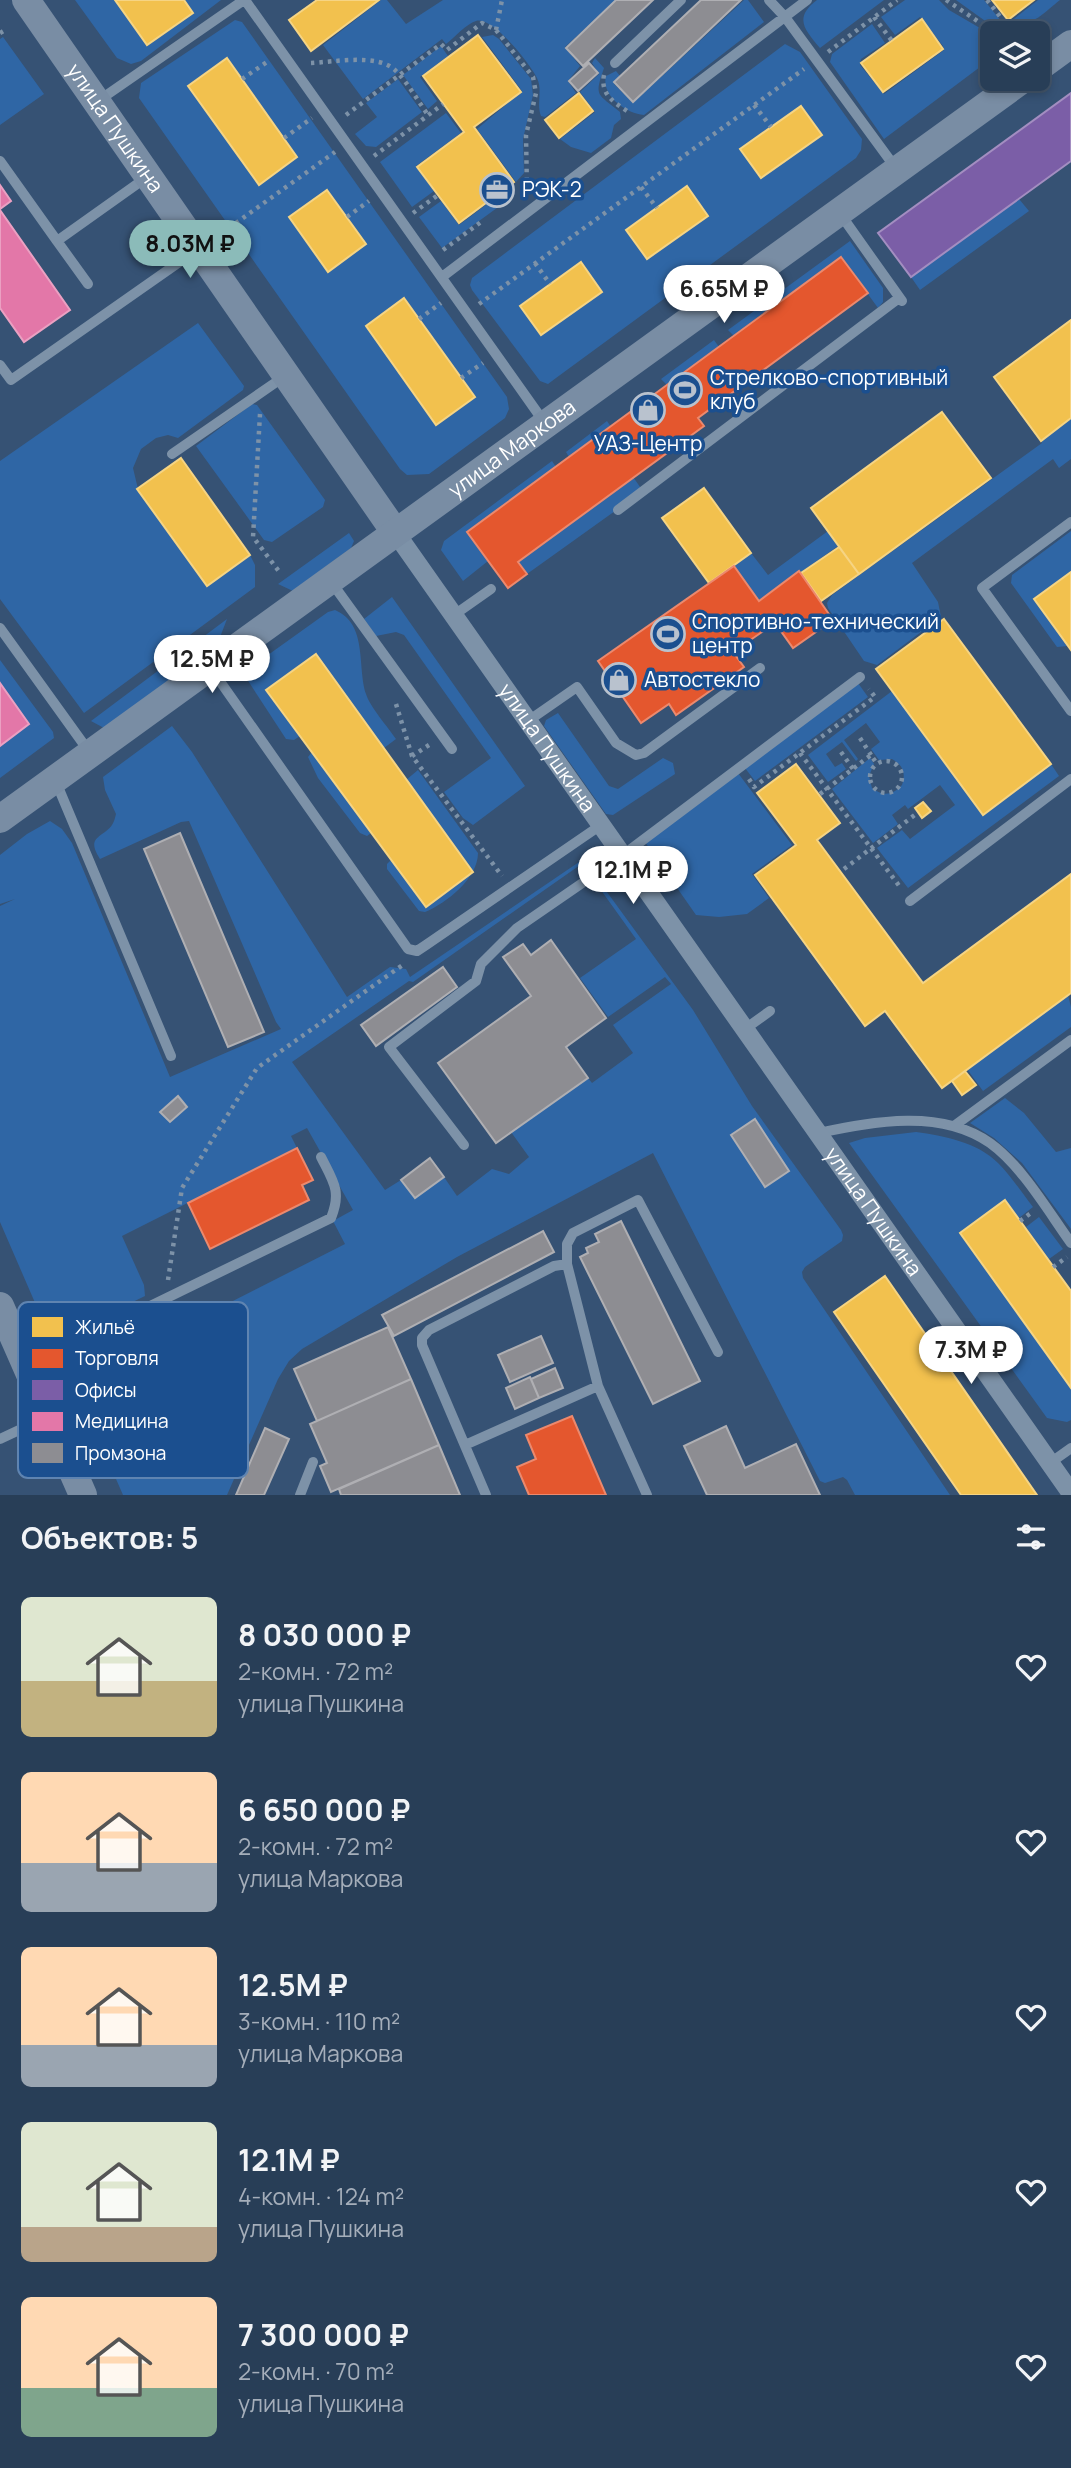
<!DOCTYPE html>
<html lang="ru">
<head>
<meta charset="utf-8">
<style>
	:root { --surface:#283e57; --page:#30455d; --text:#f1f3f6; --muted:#a5aeba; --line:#44576d; --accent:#8bbbb9 }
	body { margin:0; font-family:Manrope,sans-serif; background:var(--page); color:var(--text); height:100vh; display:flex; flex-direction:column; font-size:26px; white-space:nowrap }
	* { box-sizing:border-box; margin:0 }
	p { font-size:23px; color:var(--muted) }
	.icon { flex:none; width:38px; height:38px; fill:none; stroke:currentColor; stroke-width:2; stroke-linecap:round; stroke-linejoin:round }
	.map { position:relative; height:1495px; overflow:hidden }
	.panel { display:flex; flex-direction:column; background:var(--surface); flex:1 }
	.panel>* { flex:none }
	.buttons { position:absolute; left:980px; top:21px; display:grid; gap:14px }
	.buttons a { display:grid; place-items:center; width:70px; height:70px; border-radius:10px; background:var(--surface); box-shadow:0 4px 10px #0003,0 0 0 2px var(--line); font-size:35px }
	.price { position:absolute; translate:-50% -60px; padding:0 16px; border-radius:24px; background:#fff; color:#222; font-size:23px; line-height:46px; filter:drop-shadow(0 2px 4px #0008) }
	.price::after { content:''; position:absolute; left:50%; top:42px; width:21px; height:16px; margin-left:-10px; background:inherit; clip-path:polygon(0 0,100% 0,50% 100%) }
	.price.active { background:var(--accent); color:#111 }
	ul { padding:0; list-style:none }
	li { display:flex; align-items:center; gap:21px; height:175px; padding:0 21px }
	li span { display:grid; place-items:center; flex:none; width:196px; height:140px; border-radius:10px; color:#555 }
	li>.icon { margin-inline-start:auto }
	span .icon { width:84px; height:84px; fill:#fffc; stroke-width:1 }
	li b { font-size:30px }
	h2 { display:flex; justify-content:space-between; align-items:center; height:84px; padding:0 21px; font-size:30px }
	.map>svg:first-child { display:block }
	.green { fill:#2f66a5 }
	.homes { fill:#f2c14e; stroke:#f6d483; stroke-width:2 }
	.shops { fill:#e4572e; stroke:#ec896d; stroke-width:2 }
	.offices { fill:#7b5ea7; stroke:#a38ec1; stroke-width:2 }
	.health { fill:#e377a8; stroke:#eba0c2; stroke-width:2 }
	.industry { fill:#8d8d92; stroke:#afafb3; stroke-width:2 }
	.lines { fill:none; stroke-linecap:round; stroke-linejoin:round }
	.path { stroke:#7d92a8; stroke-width:4.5; stroke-dasharray:3.5 5; stroke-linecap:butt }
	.lane { stroke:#7d92a8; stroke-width:10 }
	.street { stroke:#7d92a8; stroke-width:19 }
	.secondary { stroke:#798da4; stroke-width:28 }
	.labels { text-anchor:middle; stroke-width:7; stroke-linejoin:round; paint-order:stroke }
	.street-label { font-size:21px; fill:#fff; stroke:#1b4f8f }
	.poi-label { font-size:21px; fill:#fff; stroke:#1b4f8f; text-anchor:start }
	.key { fill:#1b4f8f; stroke:#5f84b1; stroke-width:2 }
	.key-label { font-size:19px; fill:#fff }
</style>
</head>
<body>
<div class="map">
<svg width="1071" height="1495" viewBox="0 0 1071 1495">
	<rect width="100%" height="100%" fill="#365274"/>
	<path class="green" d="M75,0H221L141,61L131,64L117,58Z
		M381,0H387L406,24L443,0H616L565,47L580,66L568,81L576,93L545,117L541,116C536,104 543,90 537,78C531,65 492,15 476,21C466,24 455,37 446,44L442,39L363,99L323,45Z
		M744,0H748L764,22L644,115C625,113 601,95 606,76L616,71L620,76L614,84L633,103Z
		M817,0H884L820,48C805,30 793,18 817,0Z
		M905,0H939L949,10L992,35V58L884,139L830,62L832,54L872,24L885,43L861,59L860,65L884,94L944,50L943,46L920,17L895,35L881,17Z
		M956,0H984L1001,21L988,23Z
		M1038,0H1060C1043,13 1033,28 1010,22Z
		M235,20L242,22L507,397L509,409L505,418L429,474L407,475L400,469L139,98L141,83Z
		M493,35L499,39L531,79L533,95L523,139L524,173L516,182L477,129L522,91L482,37Z
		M3,37L44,94L0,125V39Z
		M785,44L800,52L862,139L861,150L856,158L556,378L548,384L540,381L472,290L470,285L472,278Z
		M441,46L448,56L420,77L437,101L428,109L403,75Z
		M595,58L604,68C594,97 597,93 620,112L621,119L614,125L611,138L591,153L571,147L560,139L595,112L580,92L599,74L592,63Z
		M398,79L422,112L376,147L366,146L355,134L377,117L366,103Z
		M446,113L461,133L416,166L434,191L412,207L380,162Z
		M495,198L501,205L442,248L419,217L441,201L459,225Z
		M1019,199L1029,211L920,290L911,277Z
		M850,241L883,288V302L878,308L841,257L734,336L728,330Z
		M198,323L244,386L243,390L178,438L168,435L156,438L141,449L133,468L138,489L208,585L250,555L255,565V587L84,713L0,599V461Z
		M714,340L719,347L667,385L661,379Z
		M252,404L257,405L325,500L323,507L272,542L264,540L196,446Z
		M1071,418V459L1059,468L1053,459L912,563L938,602L941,617L877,665L864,661L828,608L827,603L832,595L1042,443L1041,441Z
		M607,421L611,427L569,457L566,452Z
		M552,461L556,467L467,532L488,561L463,581L441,550L444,541Z
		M633,477L643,491L527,574L518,562Z
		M828,531L838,546L800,573L798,571L759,601L734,566L751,553L768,575Z
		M1071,531V572L1034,599L1068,646L1057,647L1011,583L1012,575Z
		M349,533L354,541L351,548L293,591L278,584Z
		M392,597L525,786L473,825L463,818L444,792L491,758L404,635L396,632L376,636L364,619Z
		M335,610C368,624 357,666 366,694C370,707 388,727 396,739L384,748L316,654L266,690L300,736L294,740L286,739L243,673L328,612Z
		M227,619L217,645L104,728L91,721Z
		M0,660L53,732L54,738L0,778V746L29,724L0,683Z
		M858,683L868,697L755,781L745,768Z
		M892,691L983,814L1051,764L1059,776L908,888L877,848L902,830L910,839L955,805L940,785L908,809L905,805L892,815L898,824L873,843L832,789L870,758L874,764L869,776L872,788C883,797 893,795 902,785C906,773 903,765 892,759L879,760L871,749L880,742L866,723L844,740L858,759L856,761L842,742L826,754L835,767L842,763L846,769L828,782L808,755Z
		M558,713L609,786L618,789L663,758L673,763L675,774L613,815L606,814L544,726L546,720Z
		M172,726L192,752L347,997L390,967L406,969L410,977L582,860L583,863L413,982L409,981L292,1062L385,1190L401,1180L415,1198L444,1177L457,1196L492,1169L509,1174L529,1157L511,1132L588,1078L592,1083L633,1053L613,1025L671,984L665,977L608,1017L580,978L636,939L593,879L596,877L693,1010L752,1106L841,1230L843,1235L842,1241L805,1267L802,1272L803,1278L950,1495H855L847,1480L843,1477L825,1483L820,1481L653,1153L457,1257L302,1349L289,1361L278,1379L227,1495H123L65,1362L66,1355L154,1312L166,1335L345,1244L333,1221L353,1210L307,1128L291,1136L297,1148L122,1236L144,1285L145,1296L56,1339L49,1335L0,1222V906L15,899L0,904V855L27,834L50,821L62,829L72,843L170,1077L281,1029L276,1022L189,821L181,822L100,859C85,836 103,838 112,825C114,822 115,818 116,814L105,790L103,777Z
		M312,752L371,833L367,836L360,833L318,778L308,757Z
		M418,770L478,853C478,878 447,903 425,912L419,911L387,869V864L391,860L426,907L406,780Z
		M738,773L792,845L752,874L769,898L747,914L719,917L696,915L645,842Z
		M1068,995L1071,1007V1027L983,1091L967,1069Z
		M1005,1098L1024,1113L1056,1152L1071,1148V1229L1022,1163L994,1138L970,1123Z
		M916,1132C944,1136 977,1142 998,1163C1011,1176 1022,1193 1033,1207L1019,1218L1005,1200L960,1234L1071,1388V1420L1067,1422L1047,1418L849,1143L865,1138Z
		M1039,1217L1063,1249L1049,1259L1026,1227Z"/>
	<path class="homes" d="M115,0H184L193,13L147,45Z
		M317,0H379L311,51L289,20Z
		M992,0H1034L1008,20Z
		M922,19L943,49L883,92L861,63Z
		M478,35L521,92L474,127L514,182L459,223L417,167L464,132L423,76Z
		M227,58L297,157L259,185L188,86Z
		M579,93L593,111L559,138L545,120Z
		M801,106L822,135L761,178L740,149Z
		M687,186L708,216L647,259L626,230Z
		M327,190L366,244L328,272L289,217Z
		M581,262L602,292L541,335L520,306Z
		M404,298L475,397L436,425L366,326Z
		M1071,320V418L1041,441L994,377Z
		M942,412L991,478L859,574L811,508Z
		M181,458L250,555L207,586L137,489Z
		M704,488L751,553L709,583L662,518Z
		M839,547L859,574L821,601L801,573Z
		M1071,572V650L1034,599Z
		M944,619L1051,764L983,815L876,669Z
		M316,654L473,872L426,907L266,690Z
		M796,764L840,823L817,840L923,983L1071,874V993L942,1088L885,1011L865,1026L755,875L796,845L757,793Z
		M923,802L931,811L922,818L915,808Z
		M965,1071L976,1085L962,1095L952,1081Z
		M1005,1200L1071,1291V1388L960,1233Z
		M885,1276L1037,1495H961L834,1312Z"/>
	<path class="shops" d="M841,257L868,293L698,418L704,426L518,562L527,574L508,588L467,532Z
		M734,566L759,601L799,571L833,620L793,648L775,623L733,652L744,667L676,715L669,704L641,723L598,661Z
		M297,1148L313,1180L302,1185L309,1200L210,1249L188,1203Z
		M572,1416L606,1495H529L517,1467L536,1459L526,1435Z"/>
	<path class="offices" d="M1071,93V161L911,277L878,233Z"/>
	<path class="health" d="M0,185L11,201L0,209Z
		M0,210L70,310L24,342L0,308Z
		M0,683L29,724L0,746Z"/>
	<path class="industry" d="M616,0H653L583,66L566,48Z
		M701,0H741L633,102L614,82Z
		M589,63L598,73L578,91L569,81Z
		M180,833L264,1032L228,1047L144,849Z
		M551,940L606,1018L566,1047L588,1078L496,1143L438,1063L531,996L503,957L523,944L531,955Z
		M443,967L457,987L376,1046L361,1025Z
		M178,1096L187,1107L170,1122L160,1112Z
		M755,1119L789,1171L765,1187L731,1135Z
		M430,1158L444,1177L415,1198L401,1180Z
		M621,1221L700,1381L653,1404L580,1257L588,1253L586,1248L599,1242L595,1234Z
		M543,1231L554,1252L394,1336L382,1315Z
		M388,1327L411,1379L317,1421L294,1369Z
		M541,1336L553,1363L510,1382L498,1355Z
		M555,1368L563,1388L539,1398L531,1379Z
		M530,1377L539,1398L515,1409L506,1388Z
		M411,1379L439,1445L331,1492L320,1466L327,1463L310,1424Z
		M726,1426L745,1468L796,1444L820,1495H707L684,1446Z
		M265,1428L289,1439L264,1495H236Z
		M439,1445L460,1495H341L339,1489Z"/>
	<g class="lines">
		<path class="path" d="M946,0L991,30L1005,33
			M987,0L1013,33
			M874,17L892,41
			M496,30L502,0
			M0,33L5,30
			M828,52L897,0
			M311,63C334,62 379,53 396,71C408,83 418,101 428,115
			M604,75C600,95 615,103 630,113
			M242,79L270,60
			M754,105L771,127
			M346,115L441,44L447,50L482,23L496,30L533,77L536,93L526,135L527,191
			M284,138L312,118
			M374,156L443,104
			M641,187L657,208
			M499,193L507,203
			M413,213L438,195
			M347,217L369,201
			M222,233L335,152
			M443,250L481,222
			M535,263L550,284
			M479,304L804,69
			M419,319L441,303
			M461,378L483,363
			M260,414L253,537L281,574
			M396,704L412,756
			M860,738L871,755
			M429,745L412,756L502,876
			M841,752L853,769
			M800,753L900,887
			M870 777a16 16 0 1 1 32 0a16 16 0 1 1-32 0Z
			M749,779L754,787L875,697L869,689
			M820,794L871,755L877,764
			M844,869L916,814
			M1020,1221L1031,1213
			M1053,1267L1067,1257
			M168,1280L182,1188L257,1068L404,964"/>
		<path class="lane" d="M245,0L544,422
			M769,0L785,17L895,167
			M615,63L681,0
			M98,101L244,0
			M0,161L57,241
			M841,215L902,301
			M442,277L807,0
			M88,284L57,241L147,177
			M0,365L11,380L198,249
			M172,454L285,376
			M618,510L899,298
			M1071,522L982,588L1071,711
			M332,583L452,749
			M454,615L491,589
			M0,628L90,753
			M212,670L408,949L417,951L426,945L601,825
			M528,721L577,687L616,743L636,755L644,753L760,668
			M56,782L171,1056
			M910,901L1071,779
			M745,1029L770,1011
			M954,1126L1071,1040
			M818,1133C873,1122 940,1108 990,1143C1022,1166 1048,1211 1071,1243
			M464,1145L389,1047L476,981L481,964L517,928L623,855L860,677
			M29,1365L331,1218C342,1191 333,1181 321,1157
			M0,1439L47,1417
			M465,1445L598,1386
			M1050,1463L1071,1448
			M300,1495L313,1462
			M486,1495L422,1345V1338L429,1330L554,1266L567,1264
			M647,1495L598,1386L567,1264V1244L573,1233L638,1200L718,1352"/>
		<path class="street" id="s1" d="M395,532L1071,1493"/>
		<g class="secondary">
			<path id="s2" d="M26,0L395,532"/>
			<path d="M1038,68L1071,44"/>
			<path id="s3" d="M0,819L1023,79"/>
			<path d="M0,1306L83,1495"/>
		</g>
	</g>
	<defs>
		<g id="office-ring" transform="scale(1.75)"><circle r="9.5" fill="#1b4f8f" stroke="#b9c2ce" stroke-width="1.5"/><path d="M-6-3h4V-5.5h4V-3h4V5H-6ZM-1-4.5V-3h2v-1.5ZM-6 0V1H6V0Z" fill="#b9c2ce"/></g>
		<g id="stadium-ring" transform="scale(1.75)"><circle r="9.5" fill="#1b4f8f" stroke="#b9c2ce" stroke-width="1.5"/><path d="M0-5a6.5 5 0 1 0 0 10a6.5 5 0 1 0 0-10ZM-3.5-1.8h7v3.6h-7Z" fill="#b9c2ce"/></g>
		<g id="shop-ring" transform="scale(1.75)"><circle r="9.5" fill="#1b4f8f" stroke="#b9c2ce" stroke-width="1.5"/><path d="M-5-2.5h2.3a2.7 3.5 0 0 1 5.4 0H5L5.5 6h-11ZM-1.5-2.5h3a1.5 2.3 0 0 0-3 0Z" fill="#b9c2ce"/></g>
	</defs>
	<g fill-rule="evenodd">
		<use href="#office-ring" x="497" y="190"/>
		<use href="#stadium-ring" x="685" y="390"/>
		<use href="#shop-ring" x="648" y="410"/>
		<use href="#stadium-ring" x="668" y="634"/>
		<use href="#shop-ring" x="619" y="680"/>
	</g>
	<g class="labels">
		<g class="street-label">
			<text dy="7" stroke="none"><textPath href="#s2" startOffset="156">улица Пушкина</textPath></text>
			<text dy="7" stroke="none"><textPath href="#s3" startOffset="632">улица Маркова</textPath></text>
			<text dy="7" stroke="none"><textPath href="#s1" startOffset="264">улица Пушкина</textPath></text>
			<text dy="7" stroke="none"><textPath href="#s1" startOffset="831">улица Пушкина</textPath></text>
		</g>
		<g class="poi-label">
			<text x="522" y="197">РЭК-2</text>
			<text x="710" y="385">Стрелково-спортивный<tspan x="710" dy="24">клуб</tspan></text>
			<text x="648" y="451" text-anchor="middle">УАЗ-Центр</text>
			<text x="692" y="629">Спортивно-технический<tspan x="692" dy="24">центр</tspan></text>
			<text x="644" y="687">Автостекло</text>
		</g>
	</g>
	<rect x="18" y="1302" width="230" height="176" rx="10" class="key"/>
	<rect x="32" y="1317" width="31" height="20" fill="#f2c14e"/>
	<rect x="32" y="1349" width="31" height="19" fill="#e4572e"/>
	<rect x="32" y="1380" width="31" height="20" fill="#7b5ea7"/>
	<rect x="32" y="1412" width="31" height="19" fill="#e377a8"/>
	<rect x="32" y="1443" width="31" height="20" fill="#8d8d92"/>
	<g class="key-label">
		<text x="75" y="1334">Жильё</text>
		<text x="75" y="1365">Торговля</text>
		<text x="75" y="1397">Офисы</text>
		<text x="75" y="1428">Медицина</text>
		<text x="75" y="1460">Промзона</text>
	</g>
</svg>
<div class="buttons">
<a><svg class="icon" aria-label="layers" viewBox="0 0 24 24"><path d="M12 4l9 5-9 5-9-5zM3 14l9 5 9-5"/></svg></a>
</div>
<b class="price active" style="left:190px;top:280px">8.03M ₽</b>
<b class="price" style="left:724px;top:325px">6.65M ₽</b>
<b class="price" style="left:212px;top:695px">12.5M ₽</b>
<b class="price" style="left:633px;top:906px">12.1M ₽</b>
<b class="price" style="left:971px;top:1386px">7.3M ₽</b>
</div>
<section class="panel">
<h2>Объектов: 5<svg class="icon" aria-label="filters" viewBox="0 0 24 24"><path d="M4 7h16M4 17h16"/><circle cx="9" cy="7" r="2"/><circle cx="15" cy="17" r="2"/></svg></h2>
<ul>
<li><span style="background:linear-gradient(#dfe7d0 60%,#c2b280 0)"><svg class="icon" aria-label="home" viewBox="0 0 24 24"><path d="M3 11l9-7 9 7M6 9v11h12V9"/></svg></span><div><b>8 030 000 ₽</b><p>2-комн. · 72 m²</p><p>улица Пушкина</p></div><svg class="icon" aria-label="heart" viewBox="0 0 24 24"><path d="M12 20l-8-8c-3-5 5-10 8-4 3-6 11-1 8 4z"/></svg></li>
<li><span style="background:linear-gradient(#ffd9b3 65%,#9aa5b1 0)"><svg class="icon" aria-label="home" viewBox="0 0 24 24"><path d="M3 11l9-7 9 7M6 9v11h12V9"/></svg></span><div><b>6 650 000 ₽</b><p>2-комн. · 72 m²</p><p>улица Маркова</p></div><svg class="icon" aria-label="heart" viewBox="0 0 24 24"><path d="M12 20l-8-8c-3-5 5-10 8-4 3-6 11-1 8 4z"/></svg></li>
<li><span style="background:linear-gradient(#ffd9b3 70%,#9aa5b1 0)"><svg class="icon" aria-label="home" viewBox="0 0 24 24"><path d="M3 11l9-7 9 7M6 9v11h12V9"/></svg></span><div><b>12.5M ₽</b><p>3-комн. · 110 m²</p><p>улица Маркова</p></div><svg class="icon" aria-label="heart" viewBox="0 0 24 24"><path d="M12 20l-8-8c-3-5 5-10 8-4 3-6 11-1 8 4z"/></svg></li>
<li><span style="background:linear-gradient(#dfe7d0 75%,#b9a48a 0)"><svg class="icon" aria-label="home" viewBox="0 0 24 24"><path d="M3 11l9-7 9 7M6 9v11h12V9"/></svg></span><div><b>12.1M ₽</b><p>4-комн. · 124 m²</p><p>улица Пушкина</p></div><svg class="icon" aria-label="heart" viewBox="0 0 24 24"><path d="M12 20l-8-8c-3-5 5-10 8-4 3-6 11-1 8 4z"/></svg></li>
<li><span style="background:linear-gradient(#ffd9b3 65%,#7fa58c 0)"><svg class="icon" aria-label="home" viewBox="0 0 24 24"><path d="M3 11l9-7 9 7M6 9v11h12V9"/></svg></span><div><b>7 300 000 ₽</b><p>2-комн. · 70 m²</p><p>улица Пушкина</p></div><svg class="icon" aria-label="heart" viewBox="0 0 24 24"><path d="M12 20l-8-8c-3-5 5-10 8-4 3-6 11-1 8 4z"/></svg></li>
</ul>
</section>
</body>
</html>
